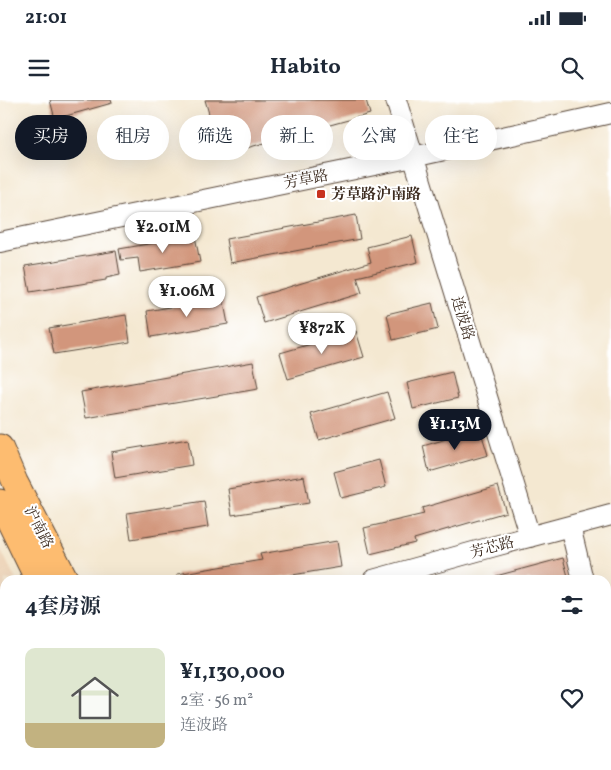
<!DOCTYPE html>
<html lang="zh">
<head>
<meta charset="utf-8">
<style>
	:root { --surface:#fff; --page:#f6f6f7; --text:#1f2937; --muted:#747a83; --accent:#111827 }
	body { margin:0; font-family:Vollkorn,"Noto Serif SC",serif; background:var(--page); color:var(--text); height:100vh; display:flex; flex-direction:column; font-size:19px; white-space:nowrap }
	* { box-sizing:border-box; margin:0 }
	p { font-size:16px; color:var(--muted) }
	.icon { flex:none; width:28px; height:28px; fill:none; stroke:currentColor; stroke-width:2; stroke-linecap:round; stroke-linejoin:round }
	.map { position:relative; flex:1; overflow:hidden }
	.side { position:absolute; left:0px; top:475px; width:611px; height:195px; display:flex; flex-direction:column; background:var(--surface); border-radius:15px 15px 0 0; box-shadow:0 5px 20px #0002 }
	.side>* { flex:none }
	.banner { position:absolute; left:15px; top:15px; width:581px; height:45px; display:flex; gap:10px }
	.price { position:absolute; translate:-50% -42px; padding:0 11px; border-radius:18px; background:#fff; color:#222; font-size:16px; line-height:32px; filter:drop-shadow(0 1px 2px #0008) }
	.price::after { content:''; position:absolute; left:50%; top:30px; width:15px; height:11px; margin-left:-8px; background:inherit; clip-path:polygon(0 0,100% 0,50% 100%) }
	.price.active { background:var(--accent); color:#fff }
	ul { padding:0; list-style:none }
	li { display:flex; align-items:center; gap:15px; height:125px; padding:0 25px }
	li span { display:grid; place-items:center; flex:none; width:140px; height:100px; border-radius:10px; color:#555 }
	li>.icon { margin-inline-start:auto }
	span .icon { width:60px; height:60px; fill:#fffc; stroke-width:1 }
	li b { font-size:21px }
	h2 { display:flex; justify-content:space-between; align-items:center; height:60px; padding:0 25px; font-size:21px }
	.pill { padding:0 18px; border-radius:22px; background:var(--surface); box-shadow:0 5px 20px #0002; font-size:18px; line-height:45px }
	.pill.active { background:var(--accent); color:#fff }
	.status { display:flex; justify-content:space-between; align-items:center; height:35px; padding:0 25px; background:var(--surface); direction:ltr }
	.status svg { height:14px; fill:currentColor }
	header { display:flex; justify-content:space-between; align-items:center; height:65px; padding:0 25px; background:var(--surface); font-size:22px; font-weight:700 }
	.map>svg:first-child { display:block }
	.built { fill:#eed6bb }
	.building { fill:#d2967c }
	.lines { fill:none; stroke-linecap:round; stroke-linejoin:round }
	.minor-casing { stroke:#574639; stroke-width:22 }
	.major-casing { stroke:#574639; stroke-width:27 }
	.minor { stroke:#fff; stroke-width:20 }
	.major { stroke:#fdbc70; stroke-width:25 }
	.poi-dot { fill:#c8321e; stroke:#fff; stroke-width:2 }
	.labels { text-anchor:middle; stroke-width:4; stroke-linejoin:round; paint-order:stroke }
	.street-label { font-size:15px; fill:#3b2a1e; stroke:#fff }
	.poi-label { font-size:15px; font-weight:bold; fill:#3b2a1e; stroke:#fff; text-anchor:start }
</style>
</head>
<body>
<div class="status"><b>21:01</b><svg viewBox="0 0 49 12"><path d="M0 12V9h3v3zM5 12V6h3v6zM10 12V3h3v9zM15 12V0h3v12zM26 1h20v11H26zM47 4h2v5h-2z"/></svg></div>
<header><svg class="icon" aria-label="menu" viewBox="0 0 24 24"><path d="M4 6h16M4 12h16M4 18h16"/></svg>Habito<svg class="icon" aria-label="search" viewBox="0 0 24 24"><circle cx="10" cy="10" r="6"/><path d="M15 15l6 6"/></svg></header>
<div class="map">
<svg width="611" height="670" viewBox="0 0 611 670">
	<rect width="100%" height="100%" fill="#fff"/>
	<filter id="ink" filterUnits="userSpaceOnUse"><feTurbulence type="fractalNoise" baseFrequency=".02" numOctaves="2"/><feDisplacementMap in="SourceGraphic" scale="10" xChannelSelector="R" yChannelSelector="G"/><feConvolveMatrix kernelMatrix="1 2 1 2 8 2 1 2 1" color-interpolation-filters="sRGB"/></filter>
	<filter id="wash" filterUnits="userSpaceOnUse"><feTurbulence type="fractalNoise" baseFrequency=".0096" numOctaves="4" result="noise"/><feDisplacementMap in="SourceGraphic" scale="20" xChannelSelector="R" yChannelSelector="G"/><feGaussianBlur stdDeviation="1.12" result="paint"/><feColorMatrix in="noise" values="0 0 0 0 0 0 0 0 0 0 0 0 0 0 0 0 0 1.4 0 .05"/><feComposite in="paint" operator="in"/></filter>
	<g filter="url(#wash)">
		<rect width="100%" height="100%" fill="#f4e8d1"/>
		<path class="built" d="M0,448L16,480H5V665H109L112,670H0Z"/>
		<g id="blocks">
			<path class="building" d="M50,0H111L112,3L55,19Z
				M205,0H366L370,14L221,55Z
				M356,115L360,139L230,163L226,139Z
				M195,136L200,162L140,172L138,158L121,160L119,149Z
				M412,136L418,162L357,177L362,193L264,223L256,197L371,162L367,147Z
				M116,151L120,175L106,178V180L30,192L25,166Z
				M223,198L228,224L151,237L147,211Z
				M432,203L438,229L393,240L387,214Z
				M126,215L130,242L54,254L49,228Z
				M356,231L364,257L288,279L280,253Z
				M253,262L258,289L86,318L81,292Z
				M452,272L458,298L413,309L407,283Z
				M387,292L395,318L319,340L311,314Z
				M480,329L488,355L429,372L423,346Z
				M188,339L192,365L115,378L111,352Z
				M379,360L386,387L341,398L334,372Z
				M304,376L309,403L232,415L228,389Z
				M498,386L506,412L414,439L415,443L370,454L364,428L424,414L422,408Z
				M204,401L208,427L131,439L127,413Z
				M337,441L341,467L262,480H177V474L262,460L260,454Z
				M563,458L569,480H497L496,476Z"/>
		</g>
	</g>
	<g filter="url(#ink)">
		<use href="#blocks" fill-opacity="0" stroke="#574639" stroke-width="1"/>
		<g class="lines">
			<g class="minor-casing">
				<path id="minor" d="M396,0L530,437
					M0,142L413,57L611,13
					M570,426L583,480
					M373,480L495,446L611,415
					M606,570L611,588
					M0,617L5,616
					M35,665L36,670
					M370,665L372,670
					M218,670L227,665"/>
			</g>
			<g class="major-casing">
				<path id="major" d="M0,347L15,382L66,480
					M0,402L38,480
					M132,665L135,670
					M166,665L168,670"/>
			</g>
			<use href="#minor" class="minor"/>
			<use href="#major" class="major"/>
		</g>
	</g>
	<rect class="poi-dot" x="316" y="89" width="10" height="10" rx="2.5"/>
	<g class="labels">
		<g class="street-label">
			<text transform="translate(306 79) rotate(-11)" y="5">芳草路</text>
			<text transform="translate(463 218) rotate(73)" y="5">连波路</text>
			<text transform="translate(39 427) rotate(63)" y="5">沪南路</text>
			<text transform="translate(492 447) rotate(-15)" y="5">芳芯路</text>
		</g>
		<g class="poi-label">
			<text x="331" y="99">芳草路沪南路</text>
		</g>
	</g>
</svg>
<b class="price" style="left:163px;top:154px">¥2.01M</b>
<b class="price" style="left:187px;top:218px">¥1.06M</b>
<b class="price" style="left:322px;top:255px">¥872K</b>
<b class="price active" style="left:455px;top:351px">¥1.13M</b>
<div class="banner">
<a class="pill active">买房</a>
<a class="pill">租房</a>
<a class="pill">筛选</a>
<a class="pill">新上</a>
<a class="pill">公寓</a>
<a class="pill">住宅</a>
</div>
<section class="side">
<h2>4套房源<svg class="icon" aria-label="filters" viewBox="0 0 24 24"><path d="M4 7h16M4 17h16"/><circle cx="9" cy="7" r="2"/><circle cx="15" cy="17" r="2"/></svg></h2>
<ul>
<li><span style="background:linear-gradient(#dfe7d0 75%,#c2b280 0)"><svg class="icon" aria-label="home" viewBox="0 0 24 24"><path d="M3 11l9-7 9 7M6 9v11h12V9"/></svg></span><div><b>¥1,130,000</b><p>2室 · 56 m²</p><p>连波路</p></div><svg class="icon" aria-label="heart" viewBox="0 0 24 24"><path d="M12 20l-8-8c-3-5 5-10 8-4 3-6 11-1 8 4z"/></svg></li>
</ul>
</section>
</div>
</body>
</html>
